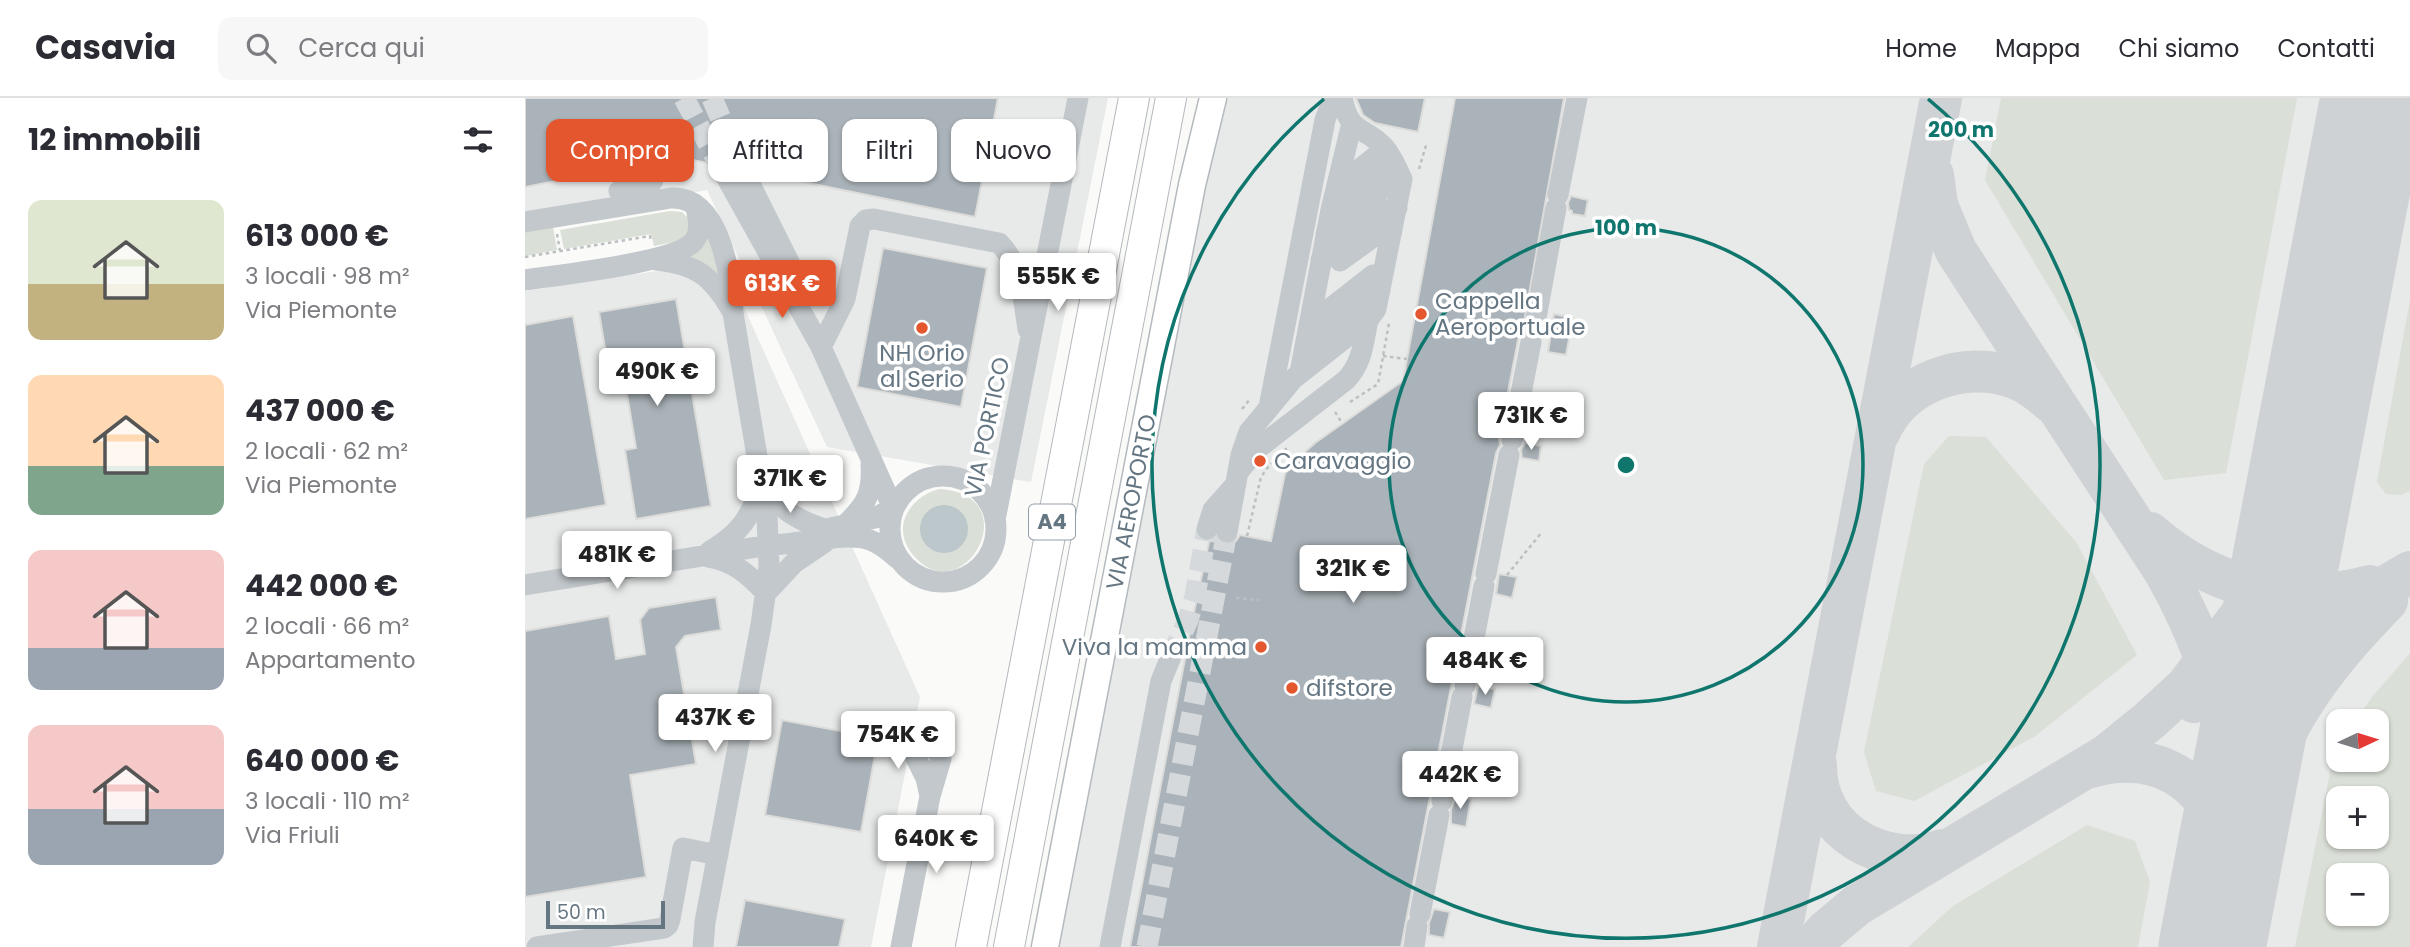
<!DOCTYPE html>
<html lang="it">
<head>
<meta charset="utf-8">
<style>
	:root { --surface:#fff; --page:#f7f7f7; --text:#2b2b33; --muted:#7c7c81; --line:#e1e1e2; --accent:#e4572e }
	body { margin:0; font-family:Poppins,sans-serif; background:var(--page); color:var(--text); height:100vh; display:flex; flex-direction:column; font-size:26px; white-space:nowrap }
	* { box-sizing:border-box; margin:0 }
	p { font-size:23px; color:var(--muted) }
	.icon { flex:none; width:38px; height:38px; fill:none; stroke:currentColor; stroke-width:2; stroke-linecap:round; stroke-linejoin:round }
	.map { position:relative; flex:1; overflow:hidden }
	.sheet { display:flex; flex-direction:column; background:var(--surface); width:525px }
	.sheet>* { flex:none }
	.banner { position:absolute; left:21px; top:21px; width:665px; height:63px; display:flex; gap:14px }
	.needle { width:46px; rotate:86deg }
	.fabs { position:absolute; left:1801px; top:611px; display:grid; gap:14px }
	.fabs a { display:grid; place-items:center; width:63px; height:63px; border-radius:14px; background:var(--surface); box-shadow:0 2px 5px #0004; font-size:35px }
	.scale { position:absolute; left:21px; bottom:18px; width:119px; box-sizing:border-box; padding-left:7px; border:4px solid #657683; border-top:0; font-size:19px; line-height:24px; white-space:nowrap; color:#657683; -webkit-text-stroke:5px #fff; paint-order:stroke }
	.price { position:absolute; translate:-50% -60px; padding:0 16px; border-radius:7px; background:#fff; color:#222; font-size:23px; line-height:46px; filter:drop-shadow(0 2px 4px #0008) }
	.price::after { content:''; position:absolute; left:50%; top:42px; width:21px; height:16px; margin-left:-10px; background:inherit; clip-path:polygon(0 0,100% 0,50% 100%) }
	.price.on { background:var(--accent); color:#fff }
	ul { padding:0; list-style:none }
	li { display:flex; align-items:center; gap:21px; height:175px; padding:0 28px }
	li span { display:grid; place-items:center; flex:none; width:196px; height:140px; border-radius:14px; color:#555 }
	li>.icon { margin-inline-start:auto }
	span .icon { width:84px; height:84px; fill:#fffc; stroke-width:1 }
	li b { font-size:30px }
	h2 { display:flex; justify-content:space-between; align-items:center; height:84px; padding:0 28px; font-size:30px }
	.chip { padding:0 24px; border-radius:14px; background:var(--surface); box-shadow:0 2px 5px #0004; font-size:24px; line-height:63px }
	.chip.on { background:var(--accent); color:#fff }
	header { display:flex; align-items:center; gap:42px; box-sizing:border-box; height:98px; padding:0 35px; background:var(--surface); border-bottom:2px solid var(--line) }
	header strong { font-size:33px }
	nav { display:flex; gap:38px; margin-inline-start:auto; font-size:24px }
	.search { width:490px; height:63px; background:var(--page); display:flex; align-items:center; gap:18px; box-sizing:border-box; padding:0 24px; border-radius:14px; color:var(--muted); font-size:26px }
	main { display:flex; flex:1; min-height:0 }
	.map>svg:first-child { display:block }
	.built { fill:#e8e9e9; fill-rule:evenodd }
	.green { fill:#dadfd7; fill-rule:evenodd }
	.water { fill:#bbc7cb }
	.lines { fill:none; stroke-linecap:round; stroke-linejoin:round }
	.taxiway { stroke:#ced2d4; stroke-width:42 }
	.runway { stroke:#ced2d4; stroke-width:107 }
	.building { fill:#aab3b9; stroke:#dcdcda; stroke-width:2 }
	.minor-tunnel { stroke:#d5d9db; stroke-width:21; stroke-dasharray:21 10; stroke-linecap:butt }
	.major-casing { stroke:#b5babe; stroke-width:29 }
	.highway-casing { stroke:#b4b9bd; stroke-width:32 }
	.path { stroke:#bbbfc2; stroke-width:2.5; stroke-dasharray:3.5 3.5; stroke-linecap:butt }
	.minor { stroke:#c3c8cc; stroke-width:21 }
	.major { stroke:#fff; stroke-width:26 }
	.highway { stroke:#fff; stroke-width:30 }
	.ring { fill:none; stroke:#0f766e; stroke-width:3.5 }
	.poi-dot { fill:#e4572e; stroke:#fff; stroke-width:2.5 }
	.labels { text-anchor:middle; stroke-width:7; stroke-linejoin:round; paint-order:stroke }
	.shield { fill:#fff; stroke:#939fa8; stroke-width:2 }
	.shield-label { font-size:21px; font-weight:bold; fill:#657683 }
	.poi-label { font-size:23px; fill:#657683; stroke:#fff; text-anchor:start }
	.street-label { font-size:23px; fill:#657683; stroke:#fff }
	.centre { fill:#0f766e; stroke:#fff; stroke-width:3.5 }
	.ring-label { font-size:21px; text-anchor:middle; font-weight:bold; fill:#0f766e; stroke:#fff; stroke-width:7; stroke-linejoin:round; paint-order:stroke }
</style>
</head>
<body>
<header>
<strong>Casavia</strong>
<div class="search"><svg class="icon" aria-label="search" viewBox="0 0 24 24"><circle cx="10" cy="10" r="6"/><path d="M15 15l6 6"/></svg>Cerca qui</div>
<nav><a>Home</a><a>Mappa</a><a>Chi siamo</a><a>Contatti</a></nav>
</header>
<main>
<section class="sheet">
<h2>12 immobili<svg class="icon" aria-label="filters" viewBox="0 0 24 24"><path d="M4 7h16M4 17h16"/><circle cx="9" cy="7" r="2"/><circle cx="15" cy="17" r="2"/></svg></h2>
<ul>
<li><span style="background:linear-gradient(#dfe7d0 60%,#c2b280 0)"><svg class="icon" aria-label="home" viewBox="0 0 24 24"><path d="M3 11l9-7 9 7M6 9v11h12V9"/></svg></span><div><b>613 000 €</b><p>3 locali · 98 m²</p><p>Via Piemonte</p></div></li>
<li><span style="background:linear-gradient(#ffd9b3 65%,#7fa58c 0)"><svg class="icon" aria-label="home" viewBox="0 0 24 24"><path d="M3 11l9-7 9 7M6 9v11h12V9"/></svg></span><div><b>437 000 €</b><p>2 locali · 62 m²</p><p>Via Piemonte</p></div></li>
<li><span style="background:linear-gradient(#f6c9c9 70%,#9aa5b1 0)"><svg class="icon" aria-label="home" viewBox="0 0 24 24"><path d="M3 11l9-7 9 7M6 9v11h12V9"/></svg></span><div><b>442 000 €</b><p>2 locali · 66 m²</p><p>Appartamento</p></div></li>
<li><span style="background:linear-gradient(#f6c9c9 60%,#9aa5b1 0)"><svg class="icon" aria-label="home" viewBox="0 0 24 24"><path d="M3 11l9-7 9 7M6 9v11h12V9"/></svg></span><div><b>640 000 €</b><p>3 locali · 110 m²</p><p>Via Friuli</p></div></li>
</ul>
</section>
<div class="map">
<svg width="1885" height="849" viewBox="0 0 1885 849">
	<rect width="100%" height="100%" fill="#fafaf8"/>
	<path class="built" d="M0,0H583L506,384L302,349L182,92L0,126Z
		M694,0H1885V849H523ZM1813,623H1852V662H1813ZM1813,700H1852V738H1813ZM1813,777H1852V816H1813Z
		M198,163L395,599L346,849H0V193Z"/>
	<path class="green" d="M1476,0H1772L1701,375L1639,382L1460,82Z
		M145,113L157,114L165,122V134L154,143L129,148L126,136L39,151L35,132Z
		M28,129L32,152L0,158V134Z
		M181,129L199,183L161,157Z
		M1885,202V393L1876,397L1861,396L1852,384Z
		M1424,338L1461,339L1551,444L1612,557L1509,639L1389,703L1351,693L1339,654L1399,366Z
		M414,391C505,396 438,517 388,457C365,429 385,399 414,391ZM403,414L443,430C440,451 422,460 404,450L396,428Z
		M1885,555V849H1770L1807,665L1813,653V662H1852V623H1830L1848,598ZM1813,700H1852V738H1813ZM1813,777H1852V816H1813Z
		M1562,727L1610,743L1625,784L1613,849H1383L1428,808Z"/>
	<path class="water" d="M395 431a24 24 0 1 1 48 0a24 24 0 1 1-48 0Z"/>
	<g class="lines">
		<path class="taxiway" d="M1408,77L1412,107L1431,153L1640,474C1680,545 1706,621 1708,703C1708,727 1704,753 1701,777
			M1354,335C1376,284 1439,261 1490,280C1504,285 1515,294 1526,304
			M1625,435C1686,488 1766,510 1845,488
			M1669,604L1743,558L1885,474
			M1291,667C1290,734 1359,772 1418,752
			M1562,670C1633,649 1678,682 1705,746
			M1715,741C1733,696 1750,649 1776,608C1800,569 1830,536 1862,503
			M1253,849L1416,0
			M1287,849L1301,833L1332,807L1582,657L1625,622L1661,589L1718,514L1747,464L1762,430L1780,363"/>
		<path class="runway" d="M1687,849L1849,0"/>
	</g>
	<path class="building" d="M0,0H473L450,119L234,75L225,61L218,59L208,64L202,57L196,55L188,57L182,65L154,59L138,62L128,58L122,60L117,66L0,89Z
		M831,0H900L893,34L850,25L838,17Z
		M930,0H1039L997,235L993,242L974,340L975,347L971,355L876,849H605L668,519L684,444L691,440L699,447L706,446L711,443L715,437L746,443L760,376L769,364L790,345L878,283Z
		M1046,98L1063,102L1060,118L1047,116V113L1044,112L1043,105Z
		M358,150L462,170L436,309L332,289Z
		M151,201L186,408L111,421L100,352L111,350L100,284L86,286L74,214Z
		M1029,216L1048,220L1041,257L1023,254Z
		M48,218L81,407L0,421V227Z
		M1000,345L1016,348L1014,363L997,360L996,352Z
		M974,476L992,479L987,500L971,496Z
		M191,499L196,532L160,538L151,549L171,666L105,677L121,779L0,799V533L84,518L91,561L120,556L115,522L124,510Z
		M953,588L970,591L966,610L949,606Z
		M257,622L353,640L336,734L240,717Z
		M931,698L946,701L941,729L926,726V712Z
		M220,802L320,821L314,849H211Z
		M909,811L925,814L919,840L904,837V825Z"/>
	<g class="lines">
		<path class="minor-tunnel" d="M159,0L195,68
			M187,0L218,72
			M645,561L663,522L670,498L682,431
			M622,849L702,434"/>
		<g class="major-casing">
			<path id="major" d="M520,849L667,87L688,0"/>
		</g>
		<g class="highway-casing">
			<path id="highway" d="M446,849L609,0
				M484,849L646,0"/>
		</g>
		<path class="path" d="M894,71L902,44
			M32,136L35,153
			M0,159L125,138L126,144
			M858,258L882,261
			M825,304L853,286L864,225
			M717,311L726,300
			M810,314L817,325
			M760,350L769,364
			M722,438L736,379L746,365
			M982,477L1017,434
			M711,500L734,502
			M962,589L984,544"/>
		<path class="minor" d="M195,68L296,249L368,410
			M218,72L264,164
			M812,89L860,51
			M94,93C110,91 132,93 129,71
			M1033,97L1052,0
			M806,112L869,64
			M0,124L146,100C196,98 206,179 208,215L242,418L244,469L236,527L180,824L178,849
			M801,136L858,90L876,87
			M131,162C171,166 187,178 207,213
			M796,162L856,113L872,110
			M815,163L855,134L867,133
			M0,182C31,177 153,165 169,143C177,133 173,117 170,106
			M784,227L848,177H858
			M1009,231L1031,110
			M780,248L855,193
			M296,249L320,201L335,128L341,122L349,121L474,145C497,168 498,200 503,231
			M775,275L806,112L827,25
			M745,304L800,22L808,0
			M987,342L1006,244
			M715,372L732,351L821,282C838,264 838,245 843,222
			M365 431a53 53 0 1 1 106 0a53 53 0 1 1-106 0Z
			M237,388C257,411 270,422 300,431
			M470,422L553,0
			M319,428C341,407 348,396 346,366
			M306,430L350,420L368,410
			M682,431L688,412L711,386
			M702,434L716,357L724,334L768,281L843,222L851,211L877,81C872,70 867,59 860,50C839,27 825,38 817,0
			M185,453C216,435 224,420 237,388
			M183,459C210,464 223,476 241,495
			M961,476L984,357
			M0,487L244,447C271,447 323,433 345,442C356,446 364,453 373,461
			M241,495L269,465L300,444
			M940,587L959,488
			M406,648L412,652L416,661L405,698L401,680L391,660L396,651Z
			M917,703L937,599
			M895,816L914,717
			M12,849L139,830L143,827L145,821L158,750L193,757
			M376,849L405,698
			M585,849L636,583L645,561
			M889,849L892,828"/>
		<use href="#major" class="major"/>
		<use href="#highway" class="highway"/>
	</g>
	<g class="ring">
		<circle cx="1101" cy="367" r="237"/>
		<path d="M1403 1A474 474 0 1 1 799 1"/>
	</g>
	<g class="poi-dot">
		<circle cx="896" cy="216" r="7"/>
		<circle cx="397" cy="230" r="7"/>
		<circle cx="735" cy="363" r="7"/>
		<circle cx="736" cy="549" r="7"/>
		<circle cx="767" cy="590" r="7"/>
	</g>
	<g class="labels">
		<rect class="shield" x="504" y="406.5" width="46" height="35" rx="5"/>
		<g class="shield-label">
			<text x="527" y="431">A4</text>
		</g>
		<g class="poi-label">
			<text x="910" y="211">Cappella<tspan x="910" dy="26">Aeroportuale</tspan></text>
			<text x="397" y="263" text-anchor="middle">NH Orio<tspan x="397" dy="26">al Serio</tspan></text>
			<text x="749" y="371">Caravaggio</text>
			<text x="722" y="557" text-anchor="end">Viva la mamma</text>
			<text x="781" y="598">difstore</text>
		</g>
		<g class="street-label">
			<text transform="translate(462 329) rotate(-78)" y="8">VIA PORTICO</text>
			<text transform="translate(606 404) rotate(-79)" y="8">VIA AEROPORTO</text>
		</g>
	</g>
	<circle cx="1101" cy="367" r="10" class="centre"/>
	<g class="ring-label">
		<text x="1436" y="39">200 m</text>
		<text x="1101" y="137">100 m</text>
	</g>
</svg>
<div class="fabs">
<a><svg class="needle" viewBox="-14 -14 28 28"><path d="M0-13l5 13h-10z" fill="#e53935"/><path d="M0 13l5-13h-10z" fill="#7c7c81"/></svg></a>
<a>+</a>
<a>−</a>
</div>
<div class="scale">50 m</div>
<b class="price" style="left:533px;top:215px">555K €</b>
<b class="price on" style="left:257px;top:222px">613K €</b>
<b class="price" style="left:132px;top:310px">490K €</b>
<b class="price" style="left:1006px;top:354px">731K €</b>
<b class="price" style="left:265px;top:417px">371K €</b>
<b class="price" style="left:92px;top:493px">481K €</b>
<b class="price" style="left:828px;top:507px">321K €</b>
<b class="price" style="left:960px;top:599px">484K €</b>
<b class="price" style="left:190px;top:656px">437K €</b>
<b class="price" style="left:373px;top:673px">754K €</b>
<b class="price" style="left:935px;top:713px">442K €</b>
<b class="price" style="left:411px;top:777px">640K €</b>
<div class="banner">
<a class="chip on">Compra</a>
<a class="chip">Affitta</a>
<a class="chip">Filtri</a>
<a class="chip">Nuovo</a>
</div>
</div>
</main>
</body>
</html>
